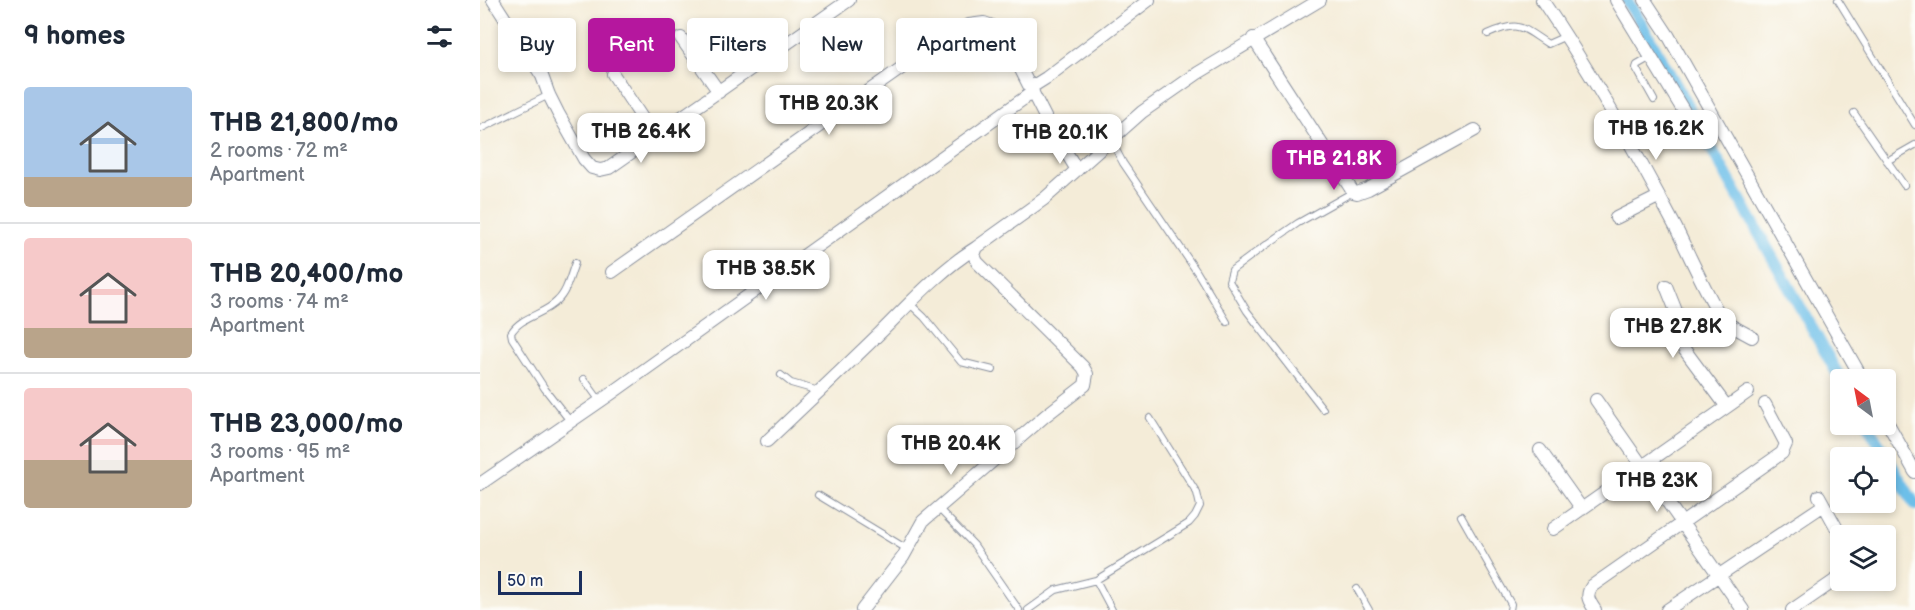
<!DOCTYPE html>
<html lang="en">
<head>
<meta charset="utf-8">
<style>
	:root { --surface:#fff; --page:#f6f6f7; --text:#1f2937; --muted:#747a83; --line:#e0e1e3; --accent:#b5179e }
	body { margin:0; font-family:"Balsamiq Sans",sans-serif; background:var(--page); color:var(--text); height:100vh; display:flex; flex-direction:column; font-size:22px; white-space:nowrap }
	* { box-sizing:border-box; margin:0 }
	p { font-size:20px; color:var(--muted) }
	.icon { flex:none; width:33px; height:33px; fill:none; stroke:currentColor; stroke-width:2; stroke-linecap:round; stroke-linejoin:round }
	.map { position:relative; flex:1; overflow:hidden }
	.sheet { display:flex; flex-direction:column; background:var(--surface); width:480px }
	.sheet>* { flex:none }
	.banner { position:absolute; left:18px; top:18px; width:570px; height:54px; display:flex; gap:12px }
	.needle { width:39px; rotate:328deg }
	.buttons { position:absolute; left:1350px; top:369px; display:grid; gap:12px }
	.buttons a { display:grid; place-items:center; width:66px; height:66px; border-radius:6px; background:var(--surface); box-shadow:0 3px 9px #0003; font-size:30px }
	.scale { position:absolute; left:18px; bottom:15px; width:84px; box-sizing:border-box; padding-left:6px; border:3px solid #1b2f5e; border-top:0; font-size:16px; line-height:21px; white-space:nowrap; color:#1b2f5e; -webkit-text-stroke:4px #fdfcf7; paint-order:stroke }
	.price { position:absolute; translate:-50% -51px; padding:0 14px; border-radius:12px; background:#fff; color:#222; font-size:20px; line-height:39px; filter:drop-shadow(0 2px 3px #0008) }
	.price::after { content:''; position:absolute; left:50%; top:36px; width:18px; height:14px; margin-left:-9px; background:inherit; clip-path:polygon(0 0,100% 0,50% 100%) }
	.price.on { background:var(--accent); color:#fff }
	ul { padding:0; list-style:none }
	li { display:flex; align-items:center; gap:18px; height:150px; padding:0 24px }
	li+li { border-top:2px solid var(--line) }
	li span { display:grid; place-items:center; flex:none; width:168px; height:120px; border-radius:6px; color:#555 }
	li>.icon { margin-inline-start:auto }
	span .icon { width:72px; height:72px; fill:#fffc; stroke-width:1 }
	li b { font-size:26px }
	h2 { display:flex; justify-content:space-between; align-items:center; height:72px; padding:0 24px; font-size:26px }
	.pill { padding:0 21px; border-radius:6px; background:var(--surface); box-shadow:0 3px 9px #0003; font-size:21px; line-height:54px }
	.pill.on { background:var(--accent); color:#fff }
	main { display:flex; flex:1; min-height:0 }
	.map>svg:first-child { display:block }
	.lines { fill:none; stroke-linecap:round; stroke-linejoin:round }
	.canal { stroke:#6dbfe9; stroke-width:12 }
	.service-casing { stroke:#888e9b; stroke-width:8 }
	.minor-casing { stroke:#888e9b; stroke-width:14 }
	.service { stroke:#fff; stroke-width:6 }
	.minor { stroke:#fff; stroke-width:12 }
</style>
</head>
<body>
<main>
<section class="sheet">
<h2>9 homes<svg class="icon" aria-label="filters" viewBox="0 0 24 24"><path d="M4 7h16M4 17h16"/><circle cx="9" cy="7" r="2"/><circle cx="15" cy="17" r="2"/></svg></h2>
<ul>
<li><span style="background:linear-gradient(#a9c7e8 75%,#b9a48a 0)"><svg class="icon" aria-label="home" viewBox="0 0 24 24"><path d="M3 11l9-7 9 7M6 9v11h12V9"/></svg></span><div><b>THB 21,800/mo</b><p>2 rooms · 72 m²</p><p>Apartment</p></div></li>
<li><span style="background:linear-gradient(#f6c9c9 75%,#b9a48a 0)"><svg class="icon" aria-label="home" viewBox="0 0 24 24"><path d="M3 11l9-7 9 7M6 9v11h12V9"/></svg></span><div><b>THB 20,400/mo</b><p>3 rooms · 74 m²</p><p>Apartment</p></div></li>
<li><span style="background:linear-gradient(#f6c9c9 60%,#b9a48a 0)"><svg class="icon" aria-label="home" viewBox="0 0 24 24"><path d="M3 11l9-7 9 7M6 9v11h12V9"/></svg></span><div><b>THB 23,000/mo</b><p>3 rooms · 95 m²</p><p>Apartment</p></div></li>
</ul>
</section>
<div class="map">
<svg width="1435" height="610" viewBox="0 0 1435 610">
	<rect width="100%" height="100%" fill="#fdfcf7"/>
	<filter id="ink" filterUnits="userSpaceOnUse"><feTurbulence type="fractalNoise" baseFrequency=".0167" numOctaves="2"/><feDisplacementMap in="SourceGraphic" scale="12" xChannelSelector="R" yChannelSelector="G"/><feConvolveMatrix kernelMatrix="1 2 1 2 8 2 1 2 1" color-interpolation-filters="sRGB"/></filter>
	<filter id="wash" filterUnits="userSpaceOnUse"><feTurbulence type="fractalNoise" baseFrequency=".008" numOctaves="4" result="noise"/><feDisplacementMap in="SourceGraphic" scale="24" xChannelSelector="R" yChannelSelector="G"/><feGaussianBlur stdDeviation="1.35" result="paint"/><feColorMatrix in="noise" values="0 0 0 0 0 0 0 0 0 0 0 0 0 0 0 0 0 1.4 0 .05"/><feComposite in="paint" operator="in"/></filter>
	<g filter="url(#wash)">
		<rect width="100%" height="100%" fill="#f4ecd8"/>
		<g class="lines">
			<path class="canal" d="M1146,0L1160,21L1361,380
				M1387,424L1435,505"/>
		</g>
	</g>
	<g filter="url(#ink)">
		<g class="lines">
			<g class="service-casing">
				<path id="service" d="M1358,0L1435,125
					M1008,34C1040,20 1041,27 1068,44L1086,36
					M1171,57L1157,65L1156,68L1174,100
					M1374,113L1424,185
					M0,129L69,95
					M631,140L643,163L717,272L747,322
					M1407,161L1435,145
					M430,304L444,317L481,362L513,370
					M301,375L311,383L339,391
					M104,379L120,401
					M843,409L767,311L749,281L752,270L779,250L818,223L873,192
					M90,421L65,389L32,338L31,333C41,316 64,315 77,301C87,292 90,276 95,263
					M338,495L427,549
					M458,508L494,545L539,610
					M981,516L1031,604L1030,610
					M616,580L632,610
					M877,589L889,610
					M548,610L576,590L616,580L709,523L715,516L720,506L717,493L670,418"/>
			</g>
			<g class="minor-casing">
				<path id="minor" d="M13,0L62,76L69,95L78,113L104,159L112,168L120,170L129,168L369,0
					M1062,0C1112,73 1155,150 1196,228C1210,257 1223,286 1239,314L1248,324L1272,337
					M1136,0L1219,136
					M1165,0L1188,35L1383,380
					M201,38L239,92
					M773,38L873,192L877,193L888,189L995,130
					M133,74L174,136
					M550,88L566,78L669,0
					M1136,218L1178,197
					M132,272L474,31L489,25L504,23L515,27L524,36L566,119L597,170
					M1186,286L1198,316L1200,340L1204,349L1247,407
					M1116,400L1263,610
					M1406,420L1435,472
					M287,441C325,405 363,369 400,333C431,302 460,270 497,247
					M1060,450L1102,509
					M0,484L132,393L553,92
					M1339,496L1361,536
					M1073,529L1268,392
					M382,610L423,557L443,521L565,416L605,385L607,374L603,367L497,262L494,255L497,247L564,199L662,112L718,73L840,0
					M1115,610C1109,601 1105,596 1112,586L1302,453L1306,444L1285,404
					M1187,610L1344,505
					M1312,610L1360,577"/>
			</g>
			<use href="#service" class="service"/>
			<use href="#minor" class="minor"/>
		</g>
	</g>
</svg>
<div class="buttons">
<a><svg class="needle" viewBox="-14 -14 28 28"><path d="M0-13l5 13h-10z" fill="#e53935"/><path d="M0 13l5-13h-10z" fill="#747a83"/></svg></a>
<a><svg class="icon" aria-label="locate" viewBox="0 0 24 24"><circle cx="12" cy="12" r="6"/><path d="M12 2v4M12 18v4M2 12h4M18 12h4"/></svg></a>
<a><svg class="icon" aria-label="layers" viewBox="0 0 24 24"><path d="M12 4l9 5-9 5-9-5zM3 14l9 5 9-5"/></svg></a>
</div>
<div class="scale">50 m</div>
<b class="price" style="left:349px;top:136px">THB 20.3K</b>
<b class="price" style="left:1176px;top:161px">THB 16.2K</b>
<b class="price" style="left:161px;top:164px">THB 26.4K</b>
<b class="price" style="left:580px;top:165px">THB 20.1K</b>
<b class="price on" style="left:854px;top:191px">THB 21.8K</b>
<b class="price" style="left:286px;top:301px">THB 38.5K</b>
<b class="price" style="left:1193px;top:359px">THB 27.8K</b>
<b class="price" style="left:471px;top:476px">THB 20.4K</b>
<b class="price" style="left:1177px;top:513px">THB 23K</b>
<div class="banner">
<a class="pill">Buy</a>
<a class="pill on">Rent</a>
<a class="pill">Filters</a>
<a class="pill">New</a>
<a class="pill">Apartment</a>
</div>
</div>
</main>
</body>
</html>
